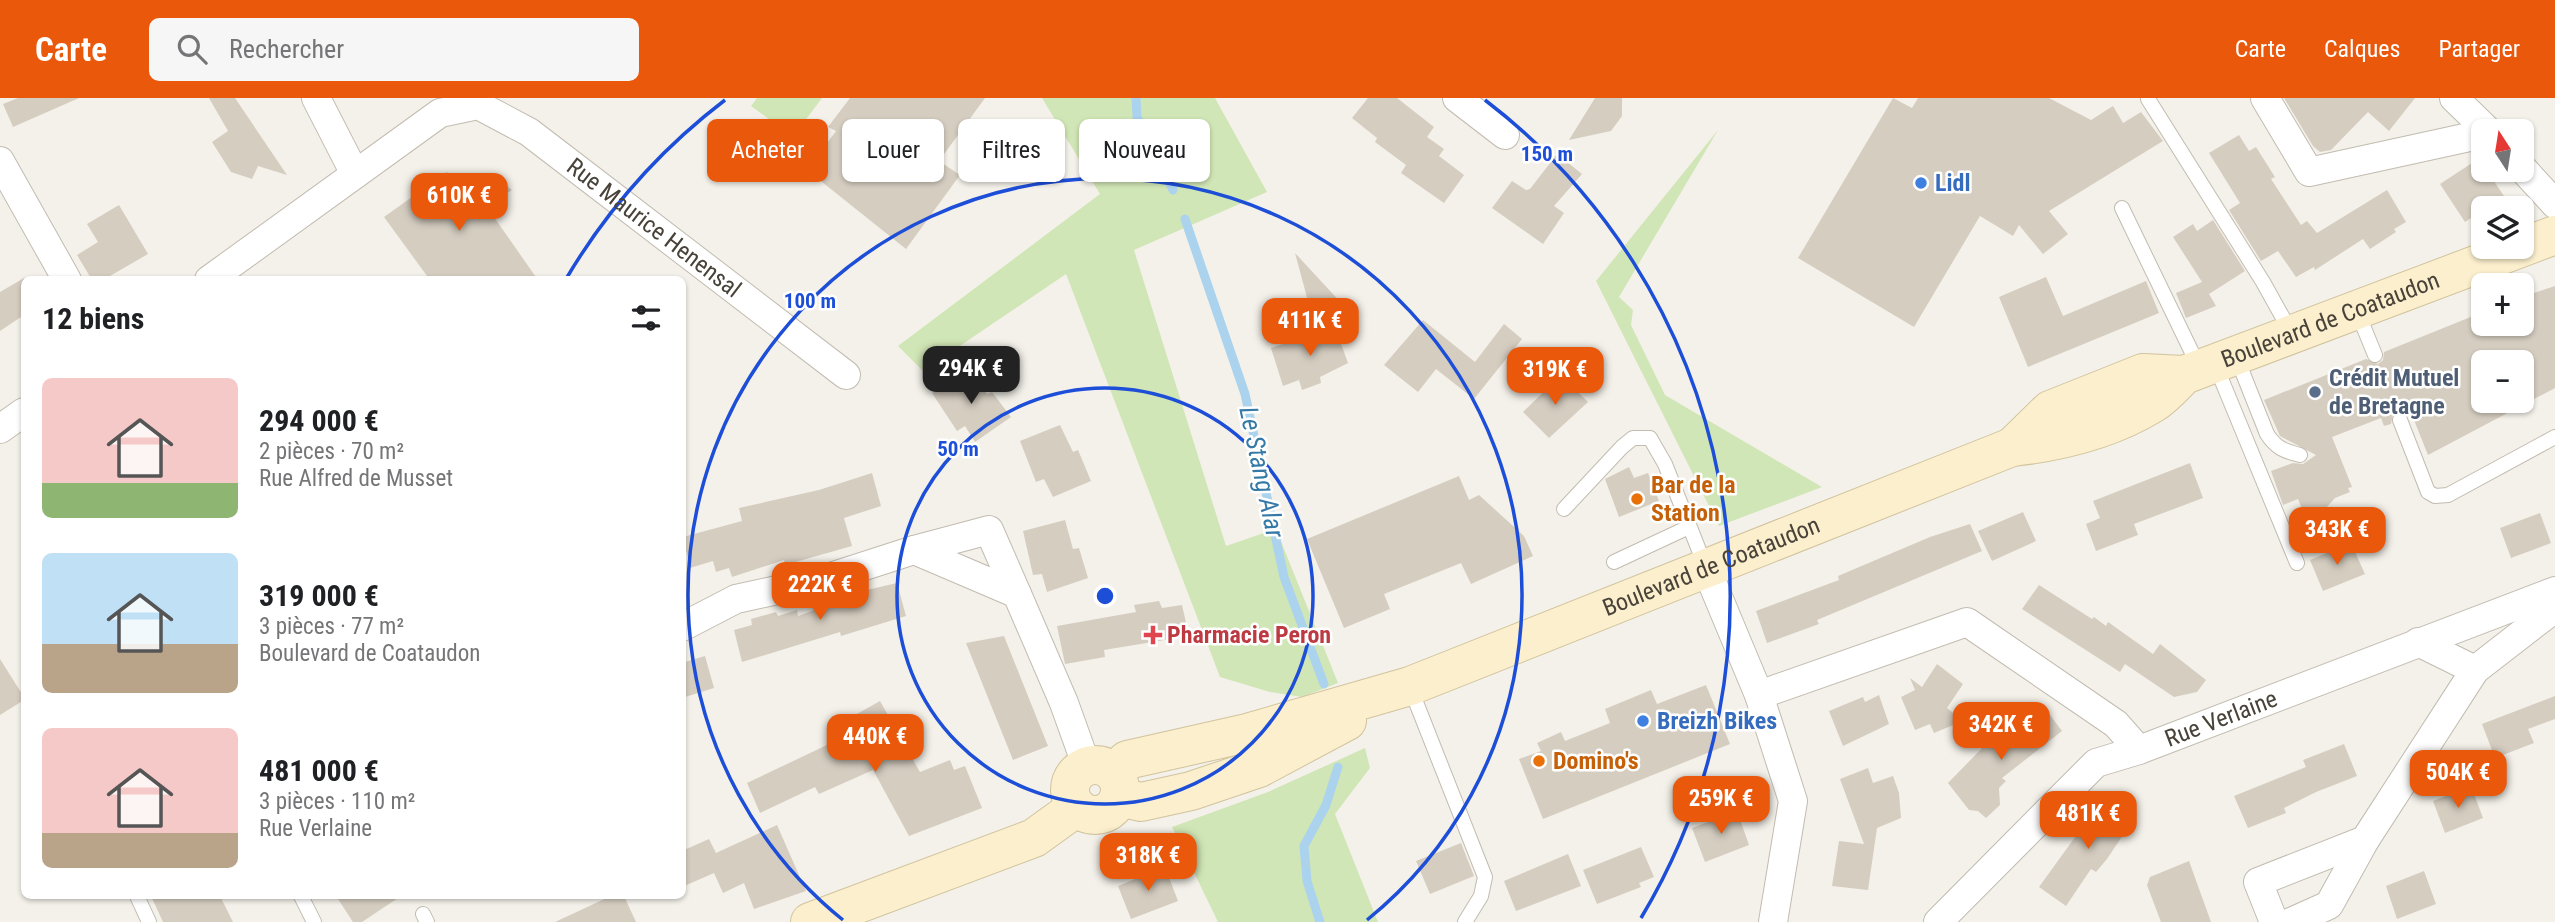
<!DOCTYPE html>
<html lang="fr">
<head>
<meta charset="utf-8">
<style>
	:root { --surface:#fff; --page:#f6f6f6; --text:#202124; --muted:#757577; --accent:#ea580c }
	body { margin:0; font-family:"Roboto Condensed",sans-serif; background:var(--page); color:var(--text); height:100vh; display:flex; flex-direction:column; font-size:26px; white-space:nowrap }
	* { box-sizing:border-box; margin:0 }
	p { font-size:23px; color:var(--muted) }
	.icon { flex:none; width:38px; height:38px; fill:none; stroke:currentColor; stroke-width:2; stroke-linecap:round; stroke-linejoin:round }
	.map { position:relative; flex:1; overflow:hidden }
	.side { position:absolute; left:21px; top:178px; width:665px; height:623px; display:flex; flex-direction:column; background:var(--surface); border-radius:10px; box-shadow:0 2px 5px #0004 }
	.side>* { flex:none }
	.banner { position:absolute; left:707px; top:21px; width:665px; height:63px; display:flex; gap:14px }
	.needle { width:46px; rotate:348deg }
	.fabs { position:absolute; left:2471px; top:21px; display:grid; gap:14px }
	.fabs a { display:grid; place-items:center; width:63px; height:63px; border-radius:10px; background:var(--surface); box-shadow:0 2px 5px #0004; font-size:35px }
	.price { position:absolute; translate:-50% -60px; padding:0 16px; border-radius:14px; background:var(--accent); color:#fff; font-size:23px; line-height:46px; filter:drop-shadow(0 2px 4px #0008) }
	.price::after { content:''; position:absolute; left:50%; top:42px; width:21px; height:16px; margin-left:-10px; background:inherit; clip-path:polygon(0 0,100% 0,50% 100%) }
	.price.current { background:#222; color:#fff }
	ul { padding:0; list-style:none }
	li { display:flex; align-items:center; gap:21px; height:175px; padding:0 21px }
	li span { display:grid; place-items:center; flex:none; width:196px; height:140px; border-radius:10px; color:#555 }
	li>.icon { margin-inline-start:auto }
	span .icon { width:84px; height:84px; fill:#fffc; stroke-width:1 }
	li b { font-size:30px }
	h2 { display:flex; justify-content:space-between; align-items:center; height:84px; padding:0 21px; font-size:30px }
	.tag { padding:0 24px; border-radius:10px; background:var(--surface); box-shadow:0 2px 5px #0004; font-size:24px; line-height:63px }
	.tag.current { background:var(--accent); color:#fff }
	header { display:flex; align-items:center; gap:42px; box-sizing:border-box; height:98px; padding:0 35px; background:var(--accent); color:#fff }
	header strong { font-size:33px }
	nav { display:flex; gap:38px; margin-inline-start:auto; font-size:24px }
	.search { width:490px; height:63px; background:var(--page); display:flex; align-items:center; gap:18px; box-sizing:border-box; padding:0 24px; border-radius:10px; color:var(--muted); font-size:26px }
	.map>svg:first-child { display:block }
	.green { fill:#d1e6b6 }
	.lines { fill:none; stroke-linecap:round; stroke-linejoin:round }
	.stream { stroke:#abd3ed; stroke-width:9 }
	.building { fill:#d5cdc0; fill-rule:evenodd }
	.service-casing { stroke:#c2bcb0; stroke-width:16 }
	.minor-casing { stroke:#c2bcb0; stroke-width:30 }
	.secondary-casing { stroke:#d1c39d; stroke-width:40 }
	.service { stroke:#fff; stroke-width:14 }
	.minor { stroke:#fff; stroke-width:28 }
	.secondary { stroke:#fbefcd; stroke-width:38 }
	.ring { fill:none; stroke:#1d4ed8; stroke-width:3.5 }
	.shop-dot { fill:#3f7fe0; stroke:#fff; stroke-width:2.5 }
	.service-dot { fill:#5c6f8a; stroke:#fff; stroke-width:2.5 }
	.food-dot { fill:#e8710a; stroke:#fff; stroke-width:2.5 }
	.health-dot { fill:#e0444e; stroke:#fff; stroke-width:2.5 }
	.labels { text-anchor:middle; stroke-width:5; stroke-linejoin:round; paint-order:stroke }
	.shop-label { font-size:24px; font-weight:bold; fill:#366cbe; stroke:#fff; text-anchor:start }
	.street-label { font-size:24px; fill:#484239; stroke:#fff }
	.service-label { font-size:24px; font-weight:bold; fill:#4e5e75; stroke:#fff; text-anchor:start }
	.food-label { font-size:24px; font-weight:bold; fill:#c56008; stroke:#fff; text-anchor:start }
	.health-label { font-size:24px; font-weight:bold; fill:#be3a42; stroke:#fff; text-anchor:start }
	.water-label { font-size:26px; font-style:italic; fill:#3579a6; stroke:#fff }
	.centre { fill:#1d4ed8; stroke:#fff; stroke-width:3.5 }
	.ring-label { font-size:21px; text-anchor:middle; font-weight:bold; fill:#1d4ed8; stroke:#fff; stroke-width:5; stroke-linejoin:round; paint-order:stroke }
</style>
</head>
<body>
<header>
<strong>Carte</strong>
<div class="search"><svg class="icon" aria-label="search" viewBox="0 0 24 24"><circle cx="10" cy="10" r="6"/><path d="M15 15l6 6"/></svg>Rechercher</div>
<nav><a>Carte</a><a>Calques</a><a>Partager</a></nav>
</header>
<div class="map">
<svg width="2555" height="824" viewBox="0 0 2555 824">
	<rect width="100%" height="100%" fill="#f4f1ea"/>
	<path class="green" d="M757,0H822L793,39L751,8Z
		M1042,0H1215L1267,94L1134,152L1226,448L1276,431L1338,585L1302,599L1270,594L1220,579L1066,176L923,273L898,248L1100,96Z
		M1718,32L1619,199L1633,212L1631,227L1665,297L1822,389L1719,428L1596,183Z
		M1365,650L1370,670L1335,716L1378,824H1218L1172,729L1268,694Z"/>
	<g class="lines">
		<path class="stream" d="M1136,0L1137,19L1173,92
			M1185,121L1245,296L1284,479L1324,586
			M1320,824L1307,783L1304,748L1326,707L1338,669"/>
	</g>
	<path class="building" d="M18,0H79L13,29L3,6Z
		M209,0H235L287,77L258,68L252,81L231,74L212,44L228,33Z
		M850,0H985L939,63L960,77L906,151L807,72L836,33L828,29Z
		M1368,0H1397L1434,29L1427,39L1444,51L1439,58L1464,77L1444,105L1401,75L1406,67L1375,44L1377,40L1352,20Z
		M1595,0H1622V18L1611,33L1569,42Z
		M1893,0L1912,10L1918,0H2049L2091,22L2113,8L2123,25L2141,14L2163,43L2049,113L2068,136L2043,156L2019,127L2013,138L1980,118L1914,229L1798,160Z
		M2284,0H2415L2389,33L2368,14L2331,52L2320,54L2313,48Z
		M2239,37L2249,53L2256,49L2275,79L2271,81L2301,127L2307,123L2317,135L2387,92L2406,124L2394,131L2396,134L2370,151L2363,141L2315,172L2314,169L2296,179L2278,153L2261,163L2229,112L2240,105L2209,55Z
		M1557,56L1582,76L1554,108L1564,115L1543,146L1492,110L1512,83L1526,92L1530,91Z
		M2475,63L2480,69L2483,67L2504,98L2465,124L2440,86Z
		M447,74L461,94L489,75L512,92L487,109L538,182H430L384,119Z
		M119,107L148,156L103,182H92L77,157L98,144L87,126Z
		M2213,122L2245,173L2209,196L2216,208L2186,220L2176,195L2202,184L2173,139L2193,126L2197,133Z
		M1295,155L1344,208L1312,218Z
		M2046,179L2063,218L2146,183L2159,215L2028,269L1999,199Z
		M24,180V217L0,233V194Z
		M2555,188V290L2428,357L2412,317L2409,319L2402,313L2393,316L2391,326L2384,328L2381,320L2332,339L2352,389L2348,390L2350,394L2335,400L2326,410L2318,413L2302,411L2298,401L2283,407L2271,373L2293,365L2303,366L2316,357L2280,338L2264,302L2366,261L2378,266L2383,262L2384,254L2483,214V226H2522V199ZM2483,264H2522V303H2483Z
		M1423,222L1475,264L1504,226L1522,241L1474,301L1436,271L1418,294L1384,267Z
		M1335,229L1348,265L1320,279L1321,285L1302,292L1299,282L1283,288L1271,250Z
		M970,272L987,296L992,294L1011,319L975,344L965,328L957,333L932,295Z
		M1561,277L1588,304L1549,340L1523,314Z
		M1060,327L1073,354L1078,352L1091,383L1053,399L1044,381L1036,384L1020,343Z
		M2190,365L2203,400L2134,426L2138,437L2096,453L2086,426L2100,420L2093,403Z
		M1629,369L1634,380L1648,375L1659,403L1619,419L1605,381Z
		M872,375L881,408L844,420L852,448L785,467L784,462L732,479L729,470L716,474L713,463L690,470L683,439L742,423L739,410L819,392Z
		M1459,378L1469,402L1479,397L1524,438L1533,458L1471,486L1461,465L1384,496L1390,511L1344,530L1307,441Z
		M2023,414L2036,443L1992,463L1978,433Z
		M2540,415L2551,445L2511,460L2500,430Z
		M1065,422L1073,451L1079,450L1088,480L1047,494L1042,476L1033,477L1023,433Z
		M1970,426L1982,453L1817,522L1819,526L1767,545L1756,513L1839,482L1838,478L1930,439Z
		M2351,445L2365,476L2323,493L2310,462Z
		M897,485L906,518L841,538L840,534L742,564L734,532L752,527L751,521L776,514L778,518L797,512L798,518L842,502L841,498Z
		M2039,487L2092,521L2094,519L2106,528L2108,524L2153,556L2160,546L2206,582L2197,594L2174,599L2125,566L2120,574L2022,511Z
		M1159,503L1162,510L1182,507L1189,538L1104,552L1105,559L1065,566L1057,528L1136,514L1134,507Z
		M1004,538L1048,648L1013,662L966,545Z
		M705,558L714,590L682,600V565Z
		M0,561L24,599V602L0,617Z
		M1937,566L1963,586L1947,610L1963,623L1934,635L1930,626L1915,632L1901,599L1915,592L1910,580L1922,589Z
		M1706,587L1730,646L1543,721L1519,661L1541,653L1537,645L1561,634L1565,643L1610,625L1605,611L1651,592L1657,606Z
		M1879,597L1889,626L1843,648L1829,613L1863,599L1865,604Z
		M2555,598V621L2528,631L2534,645L2495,660L2482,626Z
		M880,603L920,674L950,662L954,672L965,668L982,710L909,738L873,672L819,696L815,689L760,715L747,685L848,637L841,625Z
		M2044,609L2062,633L2002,680L2006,683L1999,690L2000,707L1986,720L1978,713L1969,712L1948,685L1989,643L1992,645Z
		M2344,646L2357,678L2316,694L2284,710L2286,715L2248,730L2234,698L2306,669L2303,662Z
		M1868,670L1873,685L1893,678L1899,695L1901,720L1877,730L1868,792L1832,788L1839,743L1864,746L1840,681Z
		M2471,688L2483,720L2445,735L2433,703Z
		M2114,699L2137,716L2107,761L2096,774L2091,771L2066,808L2039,789L2094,713L2100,717Z
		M1737,713L1749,747L1705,764L1692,730Z
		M777,727L806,793L754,811L744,785L723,795L714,775L682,789V753L709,741L716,755Z
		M1461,745L1474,778L1430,796L1416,763Z
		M1641,749L1654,779L1639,785L1641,789L1597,806L1583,772Z
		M1568,756L1581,788L1516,813L1504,783Z
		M2189,763L2211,824H2161L2147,787L2150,779Z
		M1165,769L1178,803L1131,821L1118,788Z
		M2424,773L2436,806L2397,821L2386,788Z
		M151,798H220L233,824H163Z
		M336,798H401L362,824H353Z
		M611,798H624L636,824H555Z"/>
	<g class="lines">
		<g class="service-casing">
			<path id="service" d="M2148,1L2263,184L2292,236
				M2122,110L2199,269
				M2357,213L2375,257
				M2236,258L2267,336C2276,350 2284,353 2300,357
				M2215,266L2297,465
				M2400,322L2428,394L2435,398L2448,397L2555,339
				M1564,411L1622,349L1633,340H1650L1665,366L1706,470
				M1614,464L1689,429
				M1410,589L1485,779L1481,798L1465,824
				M137,798L149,824
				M301,798L314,824
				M423,816L427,824"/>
		</g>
		<g class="minor-casing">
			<g id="minor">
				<path d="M316,0L355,76"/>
				<path d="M1457,0L1505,37"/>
				<path d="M2265,0L2309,74L2483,36"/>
				<path d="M2454,0L2488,33"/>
				<path d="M0,63L67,182"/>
				<path d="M2522,70L2555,106"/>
				<path id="s1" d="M209,182L440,15L478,7L529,34L846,277"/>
				<path d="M0,331L24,314"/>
				<path d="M914,452L989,432L1017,496"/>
				<path d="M1706,470L1759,597L1793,703L1773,824"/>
				<path d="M682,529L736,501L818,483L914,452L1017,496L1064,605L1087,669"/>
				<path d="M2418,544L2475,572"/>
				<path d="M1759,597L1967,524L2116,626L2139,652"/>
				<path id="s2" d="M1938,824L2096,665L2139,652L2555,493"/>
				<path d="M2274,824L2258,784L2365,742"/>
				<path d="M2291,824L2329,807L2365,742L2475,572L2555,510"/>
			</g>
		</g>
		<g class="secondary-casing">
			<g id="secondary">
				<path d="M2012,349L2050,312L2143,275L2184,277"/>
				<circle cx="1095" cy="692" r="25"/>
				<path id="s3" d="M1114,675L1127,662L1247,635L1410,588L2012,349C2059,344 2111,331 2152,306C2164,299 2174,287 2184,277L2555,137"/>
				<path d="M1119,699L1141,704L1191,693L1259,670L1347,623"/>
				<path d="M810,824L1034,740L1077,709"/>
			</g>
		</g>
		<use href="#service" class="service"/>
		<use href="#minor" class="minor"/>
		<use href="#secondary" class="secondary"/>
	</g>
	<g class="ring">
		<circle cx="1105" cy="498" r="208"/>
		<path d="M843 822A417 417 0 1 1 1367 822"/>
		<path d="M566 181A625 625 0 0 1 725 2M1485 2A625 625 0 0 1 1641 820"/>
	</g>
	<g class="shop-dot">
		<circle cx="1921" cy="85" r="7"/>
		<circle cx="1643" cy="623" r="7"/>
	</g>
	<circle class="service-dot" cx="2315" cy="294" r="7"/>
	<g class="food-dot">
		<circle cx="1637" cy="401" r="7"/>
		<circle cx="1539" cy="663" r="7"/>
	</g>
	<path class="health-dot" d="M1149.5 526.5h7v7h7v7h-7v7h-7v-7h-7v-7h7z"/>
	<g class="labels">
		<g class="shop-label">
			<text x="1935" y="93">Lidl</text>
			<text x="1657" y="631">Breizh Bikes</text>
		</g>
		<g class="street-label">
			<text dy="8" stroke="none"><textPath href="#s1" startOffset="539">Rue Maurice Henensal</textPath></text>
			<text dy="8" stroke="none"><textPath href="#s3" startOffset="1306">Boulevard de Coataudon</textPath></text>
			<text dy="8" stroke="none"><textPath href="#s3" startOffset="635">Boulevard de Coataudon</textPath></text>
			<text dy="8" stroke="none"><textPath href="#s2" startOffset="357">Rue Verlaine</textPath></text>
		</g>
		<g class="service-label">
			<text x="2329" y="288">Crédit Mutuel<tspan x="2329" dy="28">de Bretagne</tspan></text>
		</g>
		<g class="food-label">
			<text x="1651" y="395">Bar de la<tspan x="1651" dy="28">Station</tspan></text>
			<text x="1553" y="671">Domino's</text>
		</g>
		<g class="health-label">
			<text x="1167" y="545">Pharmacie Peron</text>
		</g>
		<g class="water-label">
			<text transform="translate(1262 374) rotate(78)" y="9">Le Stang Alar</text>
		</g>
	</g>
	<circle cx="1105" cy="498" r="10" class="centre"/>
	<g class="ring-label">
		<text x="1547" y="63">150 m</text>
		<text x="810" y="210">100 m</text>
		<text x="958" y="358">50 m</text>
	</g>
</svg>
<div class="fabs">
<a><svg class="needle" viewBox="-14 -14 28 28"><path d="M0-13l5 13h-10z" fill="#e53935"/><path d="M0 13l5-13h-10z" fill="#757577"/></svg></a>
<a><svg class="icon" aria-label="layers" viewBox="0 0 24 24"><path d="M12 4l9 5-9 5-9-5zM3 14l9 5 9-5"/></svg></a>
<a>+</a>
<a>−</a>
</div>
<b class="price" style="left:459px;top:135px">610K €</b>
<b class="price" style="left:1310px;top:260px">411K €</b>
<b class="price current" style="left:971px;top:308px">294K €</b>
<b class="price" style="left:1555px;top:309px">319K €</b>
<b class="price" style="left:2337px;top:469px">343K €</b>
<b class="price" style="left:820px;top:524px">222K €</b>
<b class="price" style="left:2001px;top:664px">342K €</b>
<b class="price" style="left:875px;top:676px">440K €</b>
<b class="price" style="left:2458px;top:712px">504K €</b>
<b class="price" style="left:1721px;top:738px">259K €</b>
<b class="price" style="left:2088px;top:753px">481K €</b>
<b class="price" style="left:1148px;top:795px">318K €</b>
<div class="banner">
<a class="tag current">Acheter</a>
<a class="tag">Louer</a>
<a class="tag">Filtres</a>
<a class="tag">Nouveau</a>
</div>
<section class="side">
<h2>12 biens<svg class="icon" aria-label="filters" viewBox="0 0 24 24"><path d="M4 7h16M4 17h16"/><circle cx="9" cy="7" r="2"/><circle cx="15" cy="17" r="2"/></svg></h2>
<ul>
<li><span style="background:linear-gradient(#f6c9c9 75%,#8fb573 0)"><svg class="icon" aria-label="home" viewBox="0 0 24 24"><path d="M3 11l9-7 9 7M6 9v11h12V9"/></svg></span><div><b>294 000 €</b><p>2 pièces · 70 m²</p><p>Rue Alfred de Musset</p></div></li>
<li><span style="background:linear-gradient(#bfe0f5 65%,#b9a48a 0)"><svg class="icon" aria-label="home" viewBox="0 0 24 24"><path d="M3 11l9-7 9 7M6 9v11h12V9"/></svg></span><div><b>319 000 €</b><p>3 pièces · 77 m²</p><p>Boulevard de Coataudon</p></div></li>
<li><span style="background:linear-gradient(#f6c9c9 75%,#b9a48a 0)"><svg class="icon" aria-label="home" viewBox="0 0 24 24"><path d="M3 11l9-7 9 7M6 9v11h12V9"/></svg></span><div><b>481 000 €</b><p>3 pièces · 110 m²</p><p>Rue Verlaine</p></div></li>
</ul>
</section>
</div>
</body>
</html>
